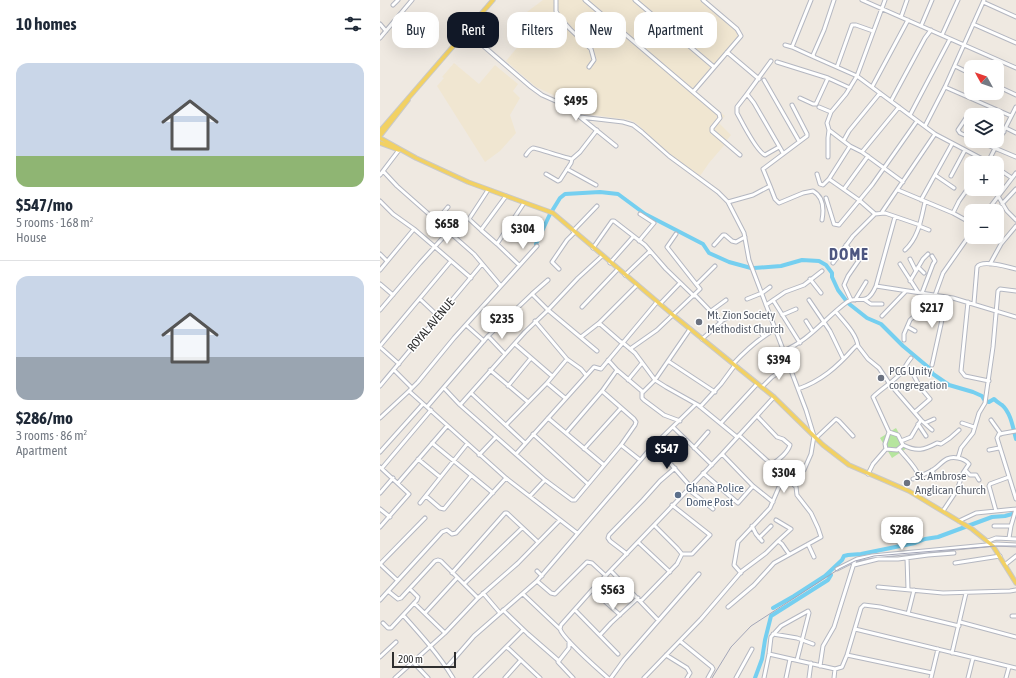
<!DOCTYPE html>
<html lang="en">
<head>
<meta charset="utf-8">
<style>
	:root { --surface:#fff; --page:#f2f2f3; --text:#1f2937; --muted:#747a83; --line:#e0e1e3; --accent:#111827 }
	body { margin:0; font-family:"Asap Condensed",sans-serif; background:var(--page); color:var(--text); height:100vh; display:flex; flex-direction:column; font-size:15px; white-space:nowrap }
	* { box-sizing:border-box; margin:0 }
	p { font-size:13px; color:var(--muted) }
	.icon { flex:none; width:22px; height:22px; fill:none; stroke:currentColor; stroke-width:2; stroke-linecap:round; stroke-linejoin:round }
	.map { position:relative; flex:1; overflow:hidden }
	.side { display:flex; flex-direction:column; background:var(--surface); width:380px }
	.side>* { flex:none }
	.guide { position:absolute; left:12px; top:12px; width:380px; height:36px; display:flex; gap:8px }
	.needle { width:26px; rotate:310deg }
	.controls { position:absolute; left:584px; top:60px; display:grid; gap:8px }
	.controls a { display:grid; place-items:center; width:40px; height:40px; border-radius:8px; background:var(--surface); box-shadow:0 4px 16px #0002; font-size:20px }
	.scale { position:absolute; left:12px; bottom:10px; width:64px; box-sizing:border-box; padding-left:4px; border:2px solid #2e2e2e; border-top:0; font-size:11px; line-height:14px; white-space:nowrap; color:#2e2e2e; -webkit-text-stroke:3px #fff; paint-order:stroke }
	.price { position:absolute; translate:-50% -34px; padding:0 9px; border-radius:8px; background:#fff; color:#222; font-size:13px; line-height:26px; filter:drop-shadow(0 1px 2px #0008) }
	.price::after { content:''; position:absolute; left:50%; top:24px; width:12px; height:9px; margin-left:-6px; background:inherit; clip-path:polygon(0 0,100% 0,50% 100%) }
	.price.active { background:var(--accent); color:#fff }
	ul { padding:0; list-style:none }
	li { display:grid; align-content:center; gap:8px; height:212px; padding:0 16px }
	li+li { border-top:1px solid var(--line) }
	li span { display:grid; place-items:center; height:124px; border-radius:12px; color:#555 }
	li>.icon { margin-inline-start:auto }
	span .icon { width:72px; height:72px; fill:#fffc; stroke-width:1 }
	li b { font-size:17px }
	h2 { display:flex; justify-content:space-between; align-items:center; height:48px; padding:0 16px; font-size:17px }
	.tag { padding:0 14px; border-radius:12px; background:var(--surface); box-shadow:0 4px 16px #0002; font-size:14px; line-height:36px }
	.tag.active { background:var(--accent); color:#fff }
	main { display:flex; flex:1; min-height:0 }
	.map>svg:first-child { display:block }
	.education { fill:#f0e6d1 }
	.green { fill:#b6e59e }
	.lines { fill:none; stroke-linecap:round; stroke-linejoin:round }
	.stream { stroke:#75cff0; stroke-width:1 }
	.river { stroke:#75cff0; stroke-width:4 }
	.minor-casing { stroke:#b4b7c1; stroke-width:5 }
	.major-casing { stroke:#c9c9c9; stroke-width:5.5 }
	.minor { stroke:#fff; stroke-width:3 }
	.major { stroke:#f2d163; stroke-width:3.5 }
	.rail { stroke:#a3a6b8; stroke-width:1 }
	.worship-dot { fill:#6b7280; stroke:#fff; stroke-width:1.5 }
	.service-dot { fill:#5c6f8a; stroke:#fff; stroke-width:1.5 }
	.labels { text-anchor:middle; stroke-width:3; stroke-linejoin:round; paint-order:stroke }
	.worship-label { font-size:12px; fill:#5b616d; stroke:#fff; text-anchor:start }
	.street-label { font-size:12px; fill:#2e2e2e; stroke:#fff }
	.service-label { font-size:12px; fill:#4e5e75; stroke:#fff; text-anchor:start }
	.district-label { font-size:16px; font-weight:bold; letter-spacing:1px; fill:#4d5680; stroke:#fff }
</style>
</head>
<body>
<main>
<section class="side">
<h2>10 homes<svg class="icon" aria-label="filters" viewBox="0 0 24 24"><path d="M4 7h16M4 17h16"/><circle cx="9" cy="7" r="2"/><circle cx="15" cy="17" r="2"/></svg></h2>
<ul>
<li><span style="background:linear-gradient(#c9d6e8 75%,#8fb573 0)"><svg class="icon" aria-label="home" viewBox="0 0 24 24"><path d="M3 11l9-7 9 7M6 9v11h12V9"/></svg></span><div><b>$547/mo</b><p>5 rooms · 168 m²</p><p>House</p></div></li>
<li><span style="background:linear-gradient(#c9d6e8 65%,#9aa5b1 0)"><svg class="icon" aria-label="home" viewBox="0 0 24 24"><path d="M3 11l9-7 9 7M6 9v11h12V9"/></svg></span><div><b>$286/mo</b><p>3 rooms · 86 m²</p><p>Apartment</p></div></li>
</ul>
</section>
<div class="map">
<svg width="636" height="678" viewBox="0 0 636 678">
	<rect width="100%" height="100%" fill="#efe9e1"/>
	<path class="education" d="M163,0H325L358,31L361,36L315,91L345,116L339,123L351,135L346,141L347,142L329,163L320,176L290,155L256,123L250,120L200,113L184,100L156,87L126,61L146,37L132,23Z
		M74,63L99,84L115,65L138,84L133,91L140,98L130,115L136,133L120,151L105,162L57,86L64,78L62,77Z"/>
	<path class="green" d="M516,428L527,448L512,458L500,438Z"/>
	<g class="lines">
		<path class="stream" d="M450,571L451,572"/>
		<path class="river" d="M172,211L180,198L185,194L220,192L238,194L265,214L323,244L329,253L349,262L371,268
			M156,244L170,214
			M374,268L401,266L422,260L439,261L446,265L452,273V277L458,290L468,303L487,318L501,324L523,346L548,367L553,374L569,385L593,392L602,396L605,401L609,402L614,399C617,402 619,403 622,405C631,413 633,428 636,439
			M393,608L414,596L445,576L462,560L464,556L468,555L481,554L535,543L545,539L558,537L612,517L625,516L636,513
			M375,678L382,659L385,640L391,616L448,580L451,575"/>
		<g class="minor-casing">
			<path id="minor" d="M176,0V11L179,17L190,29L211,49L214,60L209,67
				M205,0L339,114L340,118L332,128V131L360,155
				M255,0L334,67
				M431,0L412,47L434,57
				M454,0L444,30L433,55L434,57L477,76L555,134L610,163
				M482,0L636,68
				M505,0L477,76L466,94L451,112L447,123L449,130L470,146L482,152L523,182
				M603,2L636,17
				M13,5L18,0
				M521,17L527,0
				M0,24L6,31
				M593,24L636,43
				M541,26L552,0
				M86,31L151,87L162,95L180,103L200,117L243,122L253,125L262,132L289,156L338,192L348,202L364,233L369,260L426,410L434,436L431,454L424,470L416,476L406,478L402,480L390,508L358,542L354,565L361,573
				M562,35L578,0
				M0,38L32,0
				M405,45L412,47
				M347,52L379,79
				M391,61L367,94L374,103L403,153
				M397,62L448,78L470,88
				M575,66L591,74
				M457,67L472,25H476L493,31
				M384,80L419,141
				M617,86L636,95
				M492,87L528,20
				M565,87L631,116
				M313,92L361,36L357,29L323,0
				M367,94L357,107V113C362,122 376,151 385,155L399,147
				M420,98L433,104H436L448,78
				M511,101L545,38L551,30
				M439,107L451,112
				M530,115L570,39
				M200,117L236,146
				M591,118L588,117L586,118L578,130L580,133L591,138
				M545,126L565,87L604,0
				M626,128L636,133
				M617,129L624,132
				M464,140L469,131L500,93
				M598,141L636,157
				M482,152L519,107
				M146,155C148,152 150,149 153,148C156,148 186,158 192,159L200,152L217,130
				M448,157V138L449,130
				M608,162L636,107
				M617,168L632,178
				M187,169L216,185
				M3,171L17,186L94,254L121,286
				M166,174L178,181L180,180L191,163L192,159
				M437,174L440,184L443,185L449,179L470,146
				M0,175L19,150
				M555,175L574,188
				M571,176L585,150
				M449,179L479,200L495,214
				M390,186L383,169L427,136V134L412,105
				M464,189L488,156
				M518,190L573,213L591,223
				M618,196L627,211L636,220
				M446,198L454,224L459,225L492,185L537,121
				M541,200L572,144
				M0,201L13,214L34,229L91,278
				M348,202L373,195L390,186L395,199L399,203L423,193L433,191C444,197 444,209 442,220
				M622,204L636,189
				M598,211L600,208
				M607,211L636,173
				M502,212L555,134
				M573,213L579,201L591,184
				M57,220L68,207
				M133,221L152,235
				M539,226L549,230
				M101,230L89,219L108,190
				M193,231L217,206
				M259,241L274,223L260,214
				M117,244L101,230L126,196
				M334,245L343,235H345L352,241L356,242L365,237
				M466,245L479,260L468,276L464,285L471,300
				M213,248L232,221H234L265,245L286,269L314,296
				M525,250C539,237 541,219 545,202
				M0,254L7,261
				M530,259L536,271
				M230,263L253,237
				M453,263L473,236L495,214L505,213L540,225
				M520,264L538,292
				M610,264L621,244L636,226
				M139,265L117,244L144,203
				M538,267L544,273
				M179,269L172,262L187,240L195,232
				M0,270L34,229
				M245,275L270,251
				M430,279L441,293
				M530,281L543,259L548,254
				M0,284L13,295
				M317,284L335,266
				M496,286L573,298L636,317
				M542,293L553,264L555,261L552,256
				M152,294L168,280
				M315,295L341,322L322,339
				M40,299L58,316
				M367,299L382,293L390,287
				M393,300L420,343
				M429,300L450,331L463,358
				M475,300L486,282
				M485,300L491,304H502
				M588,302L581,371L585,376L609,381
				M594,303L597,267C602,259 627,267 636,269
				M280,304L300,283
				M386,305L405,292L424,285L442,271
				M202,307L238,269
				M0,310L40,263L69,231
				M331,311L346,300
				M456,312C464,322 476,333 478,346
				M402,315L416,309
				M502,316L526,291
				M155,321L187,359L201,369L206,375
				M341,321L354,315
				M426,321L433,332
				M219,323L242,343
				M86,325L104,341
				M528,327L535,331
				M378,328L383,336
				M108,336L125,354
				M201,337L219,323L257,285
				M524,340V334L530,320L554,298L563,273L591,233
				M242,342L255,353L275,380L286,387L318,405L357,437
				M135,344L172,376
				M0,346L71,261
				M0,347L19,364
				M250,349L277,330L320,289L287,247L296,234
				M403,351C429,341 445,318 467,302C478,294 486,309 496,286L515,217
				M228,360L237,370L263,392L275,380L310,329
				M288,361L335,392
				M353,364C366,350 379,338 396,329
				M552,365L567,297
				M526,368L533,374L540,387L550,399L535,412
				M14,370L32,388
				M110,370L148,402
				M248,380L262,363
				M167,383L185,398
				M0,386L102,264
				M128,386L151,358
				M382,387L392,377L409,366
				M64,388L80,405L165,480L192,500H195L241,445L255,425L256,422L254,419L222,391
				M418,389C441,381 457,367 473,349L476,346H478L488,359L499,368L509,383L541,420L531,437L521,441
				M29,391L38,382L74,338L157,246
				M262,392V398L264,400L284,415L300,421
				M91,393L145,443
				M80,405L145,332L168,310L217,351
				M47,407L108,336L152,294L168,310L198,278L222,256
				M320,407L341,384L355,365
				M377,416L397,437L403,439L410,445C408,452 399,460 392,464
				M0,418L29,391L126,478L197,533
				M168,418L224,465
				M541,420L552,430
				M611,420L621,434
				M341,423L377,384
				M545,423L554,419
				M582,423L594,427
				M538,424L546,436
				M126,425L167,383L187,359
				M293,427L332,465
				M636,431L619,434L617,438L636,499
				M186,433L222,391L237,370
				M153,434L208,484
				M436,438L456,419L459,421L473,436
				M52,443L113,493
				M241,445L260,460
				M274,445L310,486
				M523,445C537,452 544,450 557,443L561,444L570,438L579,430
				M314,448L328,432
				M204,449L241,408
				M506,449L517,450L523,445L518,435L509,432
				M519,449C526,458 536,467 539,476
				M609,450L619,448
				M0,452L43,404
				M136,454L214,367L221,369L277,302
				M342,454L373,486L393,502
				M99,455L116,437
				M578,458L581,448L593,433L599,413L605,403L613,347L618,291L620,289L636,291
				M38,459L60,477
				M0,467L29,494L0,527
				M2,468L51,410
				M552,470L556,479
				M585,470L590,475H596L599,480
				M323,473L358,503L373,486
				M488,474L493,464L506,449L505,444L509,432L493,397C501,389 510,384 518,376C524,370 526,364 531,358
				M533,479C539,477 545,474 551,471C561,466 564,455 578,458C583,459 586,460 589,464L583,473L577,490L563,511
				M18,483L67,426
				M308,489L333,509
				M0,493L13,478
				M46,496L60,508L64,509L91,476
				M150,496L165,480
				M40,503L87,444
				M292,505L330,535L312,554H302
				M0,509L10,517
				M616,511L609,486L610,484L629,477
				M396,520L411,529L398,541
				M579,521L596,513L636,509
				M372,526L376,534L382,541
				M614,526H631
				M379,538L391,526
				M629,538L631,526L636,509
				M608,541L616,538L636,539
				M258,542L290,572
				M428,544L434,557
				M247,554L230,541L228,538L229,535L263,500L280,481L295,468
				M527,558L528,589
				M575,563L620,556
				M626,564L636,556
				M474,565L498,559H518L548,555L574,553
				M457,569L477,559L492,556L617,544L636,545
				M157,571L162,576
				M231,571L278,620
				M72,573L125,513H127L158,542
				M17,580L0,564L45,518
				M157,581L171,593L175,594L207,562L212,563L226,576
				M84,584L142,528
				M498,587L563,593L630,591L636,590
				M212,590L240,615
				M8,591L18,599L21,598L55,561L58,560L61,561L98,598
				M103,593L120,613
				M143,594L180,629C183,639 218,669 228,678
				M0,600L62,532L67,530L72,534L76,533L126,478
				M261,601L297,564L302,554L297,548L274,525
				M34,603L65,633
				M348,607L374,585L394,563L441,537L438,528L431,513L417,495L416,487L359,435
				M123,610L148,634L179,661
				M195,610L238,654
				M45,613L77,578
				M528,614L534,590
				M23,615C41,635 59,655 73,678
				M632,616H636
				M580,622L636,637
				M3,623L8,628H11L37,600L38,597L30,589
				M180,629L181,625L212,590L342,454L394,397
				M475,629L636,668
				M393,634L417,638L433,644
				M220,635L231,623L258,598
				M189,641V648L178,662L193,678
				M300,641L332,667L333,669L328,678
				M126,647L143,630
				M572,653L586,593
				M389,654L455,669L462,667L467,655L481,608L484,605L500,607L579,626
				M286,655L307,668L310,673L307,678
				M467,655L552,673
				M0,657L16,642
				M33,662L48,678
				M440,666L443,646L454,627L475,560
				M67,667L94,636L157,581L270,449L316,404
				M15,678L65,633L98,598L138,563L180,520
				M95,678L126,647L129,649L160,678
				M125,678L141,660
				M231,678L244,660L319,574
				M264,678L321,619L362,571L386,553L398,541L402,544L409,554
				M356,678L372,649
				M384,678L389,654L391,637L401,626L428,611L429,613L417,660
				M406,678L410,659
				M429,678L431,663
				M454,678L455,669
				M551,678L558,649
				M588,678L593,658
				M626,678L629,667"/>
		</g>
		<g class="major-casing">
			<path id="major" d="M0,131L113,0
				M0,136L28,100
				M0,138L36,158L88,182L173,213L293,315L394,397L443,445L469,465L529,491L592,529L613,546L636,583
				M0,143L19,150"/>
		</g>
		<use href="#minor" class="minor"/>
		<use href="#major" class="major"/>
		<path class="rail" d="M332,678L351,647L371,626L459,569L475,561L494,556L616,546H636"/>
	</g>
	<g class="worship-dot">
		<circle cx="319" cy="322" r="4"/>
		<circle cx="501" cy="378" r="4"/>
		<circle cx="527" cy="483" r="4"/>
	</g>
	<circle class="service-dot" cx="298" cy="495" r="4"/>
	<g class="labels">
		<g class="worship-label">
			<text x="327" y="319">Mt. Zion Society<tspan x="327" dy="14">Methodist Church</tspan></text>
			<text x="509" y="375">PCG Unity<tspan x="509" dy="14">congregation</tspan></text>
			<text x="535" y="480">St. Ambrose<tspan x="535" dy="14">Anglican Church</tspan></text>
		</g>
		<g class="street-label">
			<text transform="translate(51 325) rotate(-50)" y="4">ROYAL AVENUE</text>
		</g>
		<g class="service-label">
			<text x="306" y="492">Ghana Police<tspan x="306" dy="14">Dome Post</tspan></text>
		</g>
		<g class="district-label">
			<text x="469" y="260">DOME</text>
		</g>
	</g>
</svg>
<div class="controls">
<a><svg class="needle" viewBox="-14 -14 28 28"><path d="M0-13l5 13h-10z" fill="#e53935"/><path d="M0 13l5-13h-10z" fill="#747a83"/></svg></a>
<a><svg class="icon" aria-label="layers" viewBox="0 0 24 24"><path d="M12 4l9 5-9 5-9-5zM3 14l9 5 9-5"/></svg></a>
<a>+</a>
<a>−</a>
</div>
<div class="scale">200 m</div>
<b class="price" style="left:196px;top:122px">$495</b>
<b class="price" style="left:67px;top:245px">$658</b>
<b class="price" style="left:143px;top:250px">$304</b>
<b class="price" style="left:552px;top:329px">$217</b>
<b class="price" style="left:122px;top:340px">$235</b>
<b class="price" style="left:399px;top:381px">$394</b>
<b class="price active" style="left:287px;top:470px">$547</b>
<b class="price" style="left:404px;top:494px">$304</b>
<b class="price" style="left:522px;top:551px">$286</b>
<b class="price" style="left:233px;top:611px">$563</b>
<div class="guide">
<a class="tag">Buy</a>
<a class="tag active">Rent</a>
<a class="tag">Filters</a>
<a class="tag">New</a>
<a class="tag">Apartment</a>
</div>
</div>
</main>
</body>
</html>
